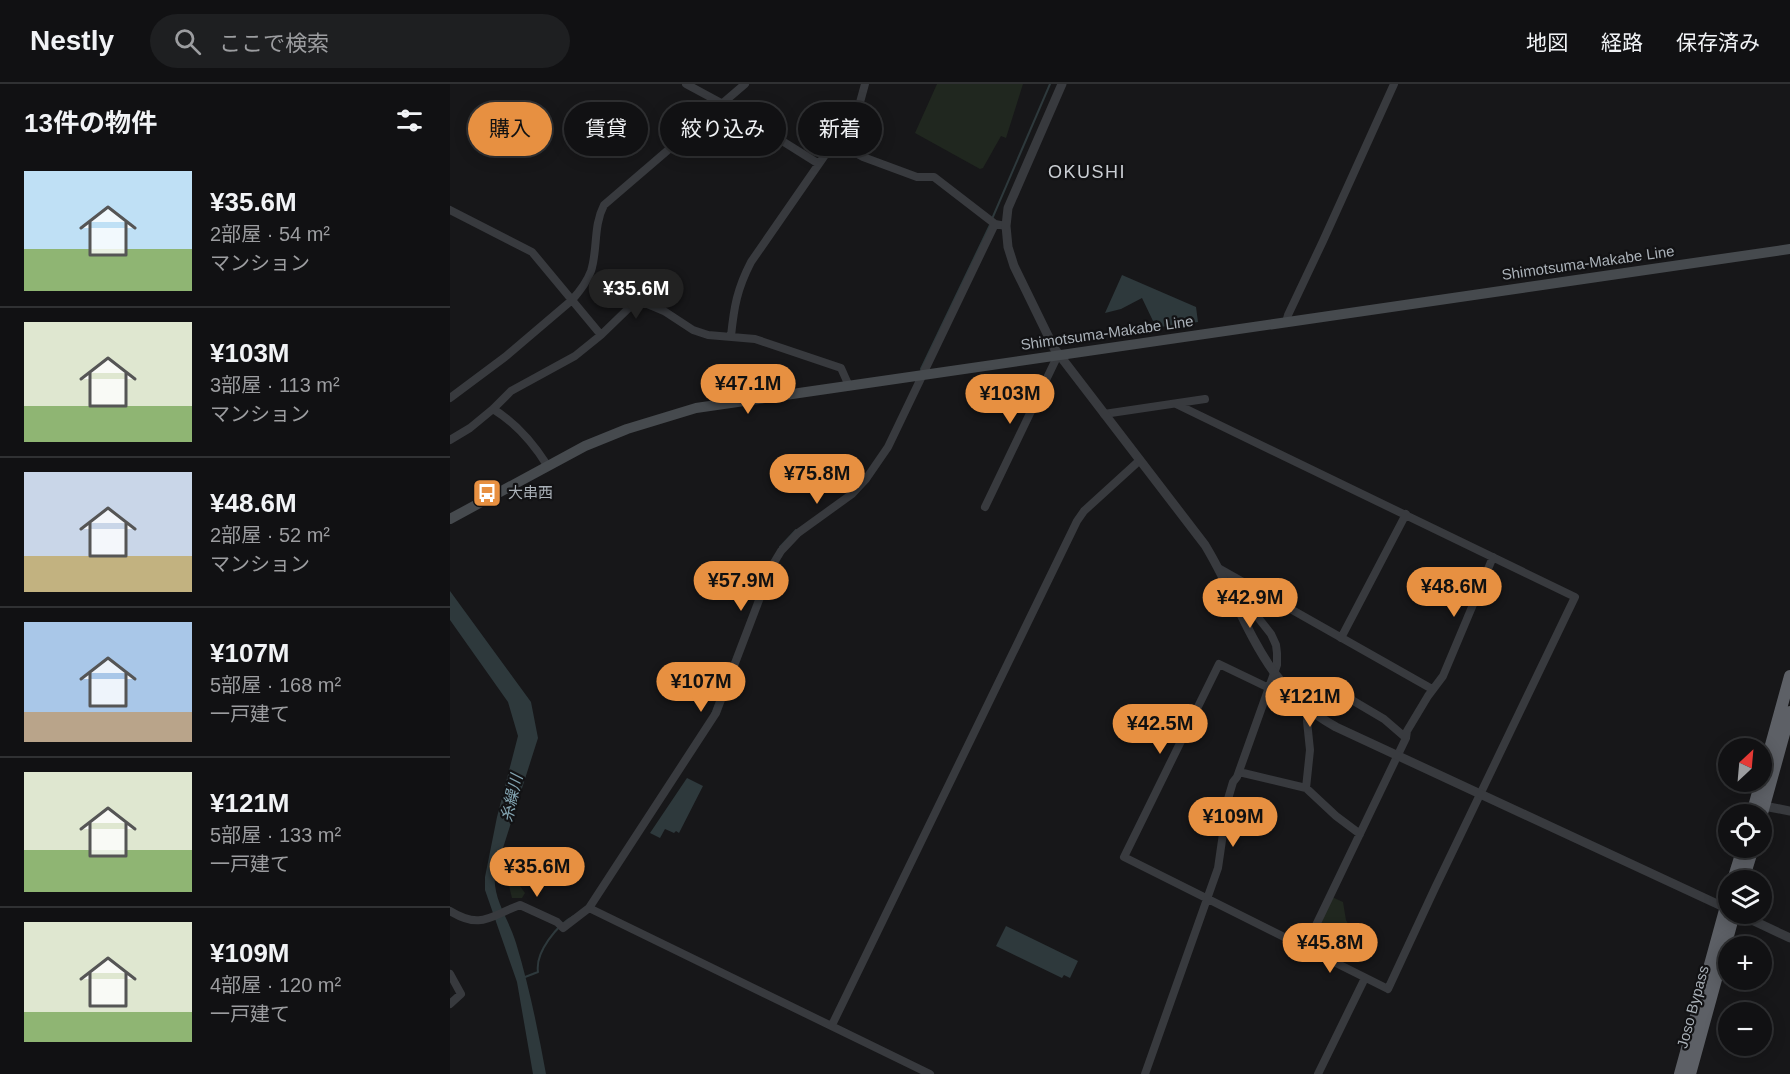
<!DOCTYPE html>
<html lang="ja">
<head>
<meta charset="utf-8">
<style>
	:root { --surface:#111113; --page:#1e1f21; --text:#f1f3f6; --muted:#9c9da0; --line:#303133; --accent:#e79041 }
	body { margin:0; font-family:Helvetica,"Noto Sans JP",sans-serif; background:var(--page); color:var(--text); height:100vh; display:flex; flex-direction:column; font-size:22px; white-space:nowrap }
	* { box-sizing:border-box; margin:0 }
	p { font-size:20px; color:var(--muted) }
	.icon { flex:none; width:33px; height:33px; fill:none; stroke:currentColor; stroke-width:2; stroke-linecap:round; stroke-linejoin:round }
	.map { position:relative; flex:1; overflow:hidden }
	.drawer { display:flex; flex-direction:column; background:var(--surface); width:450px }
	.drawer>* { flex:none }
	.banner { position:absolute; left:18px; top:18px; width:570px; height:54px; display:flex; gap:12px }
	.needle { width:39px; rotate:26deg }
	.tools { position:absolute; left:1268px; top:654px; display:grid; gap:12px }
	.tools a { display:grid; place-items:center; width:54px; height:54px; border-radius:50%; background:var(--surface); box-shadow:0 3px 15px #0003,0 0 0 2px var(--line); font-size:30px }
	.price { position:absolute; translate:-50% -51px; padding:0 14px; border-radius:21px; background:var(--accent); color:#111; font-size:20px; line-height:39px; filter:drop-shadow(0 2px 3px #0008) }
	.price::after { content:''; position:absolute; left:50%; top:36px; width:18px; height:14px; margin-left:-9px; background:inherit; clip-path:polygon(0 0,100% 0,50% 100%) }
	.price.selected { background:#222; color:#fff }
	ul { padding:0; list-style:none }
	li { display:flex; align-items:center; gap:18px; height:150px; padding:0 24px }
	li+li { border-top:2px solid var(--line) }
	li span { display:grid; place-items:center; flex:none; width:168px; height:120px; border-radius:0px; color:#555 }
	li>.icon { margin-inline-start:auto }
	span .icon { width:72px; height:72px; fill:#fffc; stroke-width:1 }
	li b { font-size:26px }
	h2 { display:flex; justify-content:space-between; align-items:center; height:72px; padding:0 24px; font-size:26px }
	.chip { padding:0 21px; border-radius:27px; background:var(--surface); box-shadow:0 3px 15px #0003,0 0 0 2px var(--line); font-size:21px; line-height:54px }
	.chip.selected { background:var(--accent); color:#111 }
	header { display:flex; align-items:center; gap:36px; box-sizing:border-box; height:84px; padding:0 30px; background:var(--surface); border-bottom:2px solid var(--line) }
	header strong { font-size:28px }
	nav { display:flex; gap:33px; margin-inline-start:auto; font-size:21px }
	.search { width:420px; height:54px; background:var(--page); display:flex; align-items:center; gap:15px; box-sizing:border-box; padding:0 21px; border-radius:33px; color:var(--muted); font-size:22px }
	main { display:flex; flex:1; min-height:0 }
	.map>svg:first-child { display:block }
	.green { fill:#20271f }
	.water { fill:#2e393c }
	.lines { fill:none; stroke-linecap:round; stroke-linejoin:round }
	.stream { stroke:#2e393c; stroke-width:2 }
	.minor { stroke:#383a3e; stroke-width:8 }
	.tertiary { stroke:#383a3e; stroke-width:9 }
	.secondary { stroke:#464a4e; stroke-width:10 }
	.trunk { stroke:#5d6066; stroke-width:12 }
	.labels { text-anchor:middle; stroke-width:4.5; stroke-linejoin:round; paint-order:stroke }
	.street-label { font-size:15px; fill:#aab1b8; stroke:#121214 }
	.poi-label { font-size:15px; fill:#aab1b8; stroke:#121214; text-anchor:start }
	.water-label { font-size:16px; font-style:italic; fill:#83a4b1; stroke:#121214 }
	.quarter-label { font-size:18px; letter-spacing:1.5px; fill:#cbcfd4; stroke:#121214 }
</style>
</head>
<body>
<header>
<strong>Nestly</strong>
<div class="search"><svg class="icon" aria-label="search" viewBox="0 0 24 24"><circle cx="10" cy="10" r="6"/><path d="M15 15l6 6"/></svg>ここで検索</div>
<nav><a>地図</a><a>経路</a><a>保存済み</a></nav>
</header>
<main>
<section class="drawer">
<h2>13件の物件<svg class="icon" aria-label="filters" viewBox="0 0 24 24"><path d="M4 7h16M4 17h16"/><circle cx="9" cy="7" r="2"/><circle cx="15" cy="17" r="2"/></svg></h2>
<ul>
<li><span style="background:linear-gradient(#bfe0f5 65%,#8fb573 0)"><svg class="icon" aria-label="home" viewBox="0 0 24 24"><path d="M3 11l9-7 9 7M6 9v11h12V9"/></svg></span><div><b>¥35.6M</b><p>2部屋 · 54 m²</p><p>マンション</p></div></li>
<li><span style="background:linear-gradient(#dfe7d0 70%,#8fb573 0)"><svg class="icon" aria-label="home" viewBox="0 0 24 24"><path d="M3 11l9-7 9 7M6 9v11h12V9"/></svg></span><div><b>¥103M</b><p>3部屋 · 113 m²</p><p>マンション</p></div></li>
<li><span style="background:linear-gradient(#c9d6e8 70%,#c2b280 0)"><svg class="icon" aria-label="home" viewBox="0 0 24 24"><path d="M3 11l9-7 9 7M6 9v11h12V9"/></svg></span><div><b>¥48.6M</b><p>2部屋 · 52 m²</p><p>マンション</p></div></li>
<li><span style="background:linear-gradient(#a9c7e8 75%,#b9a48a 0)"><svg class="icon" aria-label="home" viewBox="0 0 24 24"><path d="M3 11l9-7 9 7M6 9v11h12V9"/></svg></span><div><b>¥107M</b><p>5部屋 · 168 m²</p><p>一戸建て</p></div></li>
<li><span style="background:linear-gradient(#dfe7d0 65%,#8fb573 0)"><svg class="icon" aria-label="home" viewBox="0 0 24 24"><path d="M3 11l9-7 9 7M6 9v11h12V9"/></svg></span><div><b>¥121M</b><p>5部屋 · 133 m²</p><p>一戸建て</p></div></li>
<li><span style="background:linear-gradient(#dfe7d0 75%,#8fb573 0)"><svg class="icon" aria-label="home" viewBox="0 0 24 24"><path d="M3 11l9-7 9 7M6 9v11h12V9"/></svg></span><div><b>¥109M</b><p>4部屋 · 120 m²</p><p>一戸建て</p></div></li>
</ul>
</section>
<div class="map">
<svg width="1340" height="990" viewBox="0 0 1340 990">
	<rect width="100%" height="100%" fill="#171719"/>
	<path class="green" d="M487,0H573L556,54L551,52L533,84L530,85L465,49Z
		M65,795L75,809L72,814H62L58,798Z
		M882,813L893,818L896,836L903,849L888,878L884,873L859,861Z"/>
	<path class="water" d="M672,191L746,223L748,238L710,243L707,236L703,237L692,214L671,225L655,229Z
		M0,507L81,618L88,654L45,789C42,815 59,835 66,859C79,902 88,946 96,990H83L67,898L35,806V793L47,733L68,652L58,618L0,536Z
		M237,694L253,702L229,749L226,747L224,749L215,745L210,754L200,749Z
		M556,842L628,877L620,894L614,891L612,894L546,862Z"/>
	<g class="lines">
		<path class="stream" d="M542,135L600,0
			M471,285L540,141
			M330,463L346,446
			M262,630L273,601
			M75,893L88,888C85,868 107,841 124,832"/>
		<path class="minor" d="M236,0L273,20L369,80
			M385,57L413,73L467,93H484L545,140
			M0,126L82,168L151,251
			M836,238L838,231L873,157L944,0
			M281,252C284,223 287,205 301,178L409,22L415,0
			M0,314L55,273L122,216C130,207 137,198 141,187C148,165 143,142 154,121L295,0
			M726,320L1125,513L985,804L938,905L674,773L769,580L819,604
			M43,325C66,339 83,359 97,381
			M654,330L755,315
			M0,356L20,344L43,325L61,307L125,272L151,251L183,220L195,219L214,227L243,246L258,251L305,255L391,284L399,302
			M535,423L608,271
			M770,485L982,605
			M891,554L956,430
			M839,608L848,602L890,609L934,635L956,654L855,864
			M956,654L957,647L978,612L993,592L1043,473
			M789,688L856,704L886,732L910,750
			M856,704L860,666L857,637L859,626
			M139,824L480,990
			M0,827C31,846 40,832 70,821L107,838L113,844L139,824L266,629L322,482L331,467L348,449L402,410L416,395L438,363L545,140L556,142
			M0,890L11,910L0,920
			M382,941L627,437L634,427L690,376
			M695,990L768,784L778,715L783,698L787,693L827,581V569L826,561L821,550L791,512L778,501
			M868,990L915,894"/>
		<path class="tertiary" d="M612,0L558,124L556,142L558,163L564,182L604,264L755,461C797,530 809,601 886,643L1278,825
			M1314,722L1340,727
			M1289,830L1340,854"/>
		<path class="secondary" d="M0,435L135,362L177,345L246,324L1340,165"/>
		<path class="trunk" d="M1302,730L1340,592
			M1311,733L1340,628
			M1283,796L1293,764
			M1293,796L1303,764
			M1230,990L1278,815
			M1240,990L1284,830"/>
	</g>
	<defs>
		<g id="bus-square" transform="scale(1.5)"><rect x="-9" y="-9" width="18" height="18" rx="4" fill="#e79041" stroke="#121214"/><path d="M-5-6H5V4H4V6H2V4H-2V6H-4V4H-5ZM-3.5-4V0h7V-4ZM-3.5 1.2v1.5H-2V1.2ZM2 1.2v1.5H3.5V1.2Z" fill="#fff"/></g>
	</defs>
	<g fill-rule="evenodd">
		<use href="#bus-square" x="37" y="409"/>
	</g>
	<g class="labels">
		<g class="street-label">
			<text transform="translate(1138 179) rotate(-8)" y="5">Shimotsuma-Makabe Line</text>
			<text transform="translate(657 249) rotate(-8)" y="5">Shimotsuma-Makabe Line</text>
			<text transform="translate(1243 923) rotate(-75)" y="5">Joso Bypass</text>
		</g>
		<g class="poi-label">
			<text x="58" y="414">大串西</text>
		</g>
		<g class="water-label">
			<text transform="translate(61 714) rotate(-77)" y="6">糸繰川</text>
		</g>
		<g class="quarter-label">
			<text x="637" y="94">OKUSHI</text>
		</g>
	</g>
</svg>
<div class="tools">
<a><svg class="needle" viewBox="-14 -14 28 28"><path d="M0-13l5 13h-10z" fill="#e53935"/><path d="M0 13l5-13h-10z" fill="#9c9da0"/></svg></a>
<a><svg class="icon" aria-label="locate" viewBox="0 0 24 24"><circle cx="12" cy="12" r="6"/><path d="M12 2v4M12 18v4M2 12h4M18 12h4"/></svg></a>
<a><svg class="icon" aria-label="layers" viewBox="0 0 24 24"><path d="M12 4l9 5-9 5-9-5zM3 14l9 5 9-5"/></svg></a>
<a>+</a>
<a>−</a>
</div>
<b class="price selected" style="left:186px;top:236px">¥35.6M</b>
<b class="price" style="left:298px;top:331px">¥47.1M</b>
<b class="price" style="left:560px;top:341px">¥103M</b>
<b class="price" style="left:367px;top:421px">¥75.8M</b>
<b class="price" style="left:291px;top:528px">¥57.9M</b>
<b class="price" style="left:1004px;top:534px">¥48.6M</b>
<b class="price" style="left:800px;top:545px">¥42.9M</b>
<b class="price" style="left:251px;top:629px">¥107M</b>
<b class="price" style="left:860px;top:644px">¥121M</b>
<b class="price" style="left:710px;top:671px">¥42.5M</b>
<b class="price" style="left:783px;top:764px">¥109M</b>
<b class="price" style="left:87px;top:814px">¥35.6M</b>
<b class="price" style="left:880px;top:890px">¥45.8M</b>
<div class="banner">
<a class="chip selected">購入</a>
<a class="chip">賃貸</a>
<a class="chip">絞り込み</a>
<a class="chip">新着</a>
</div>
</div>
</main>
</body>
</html>
